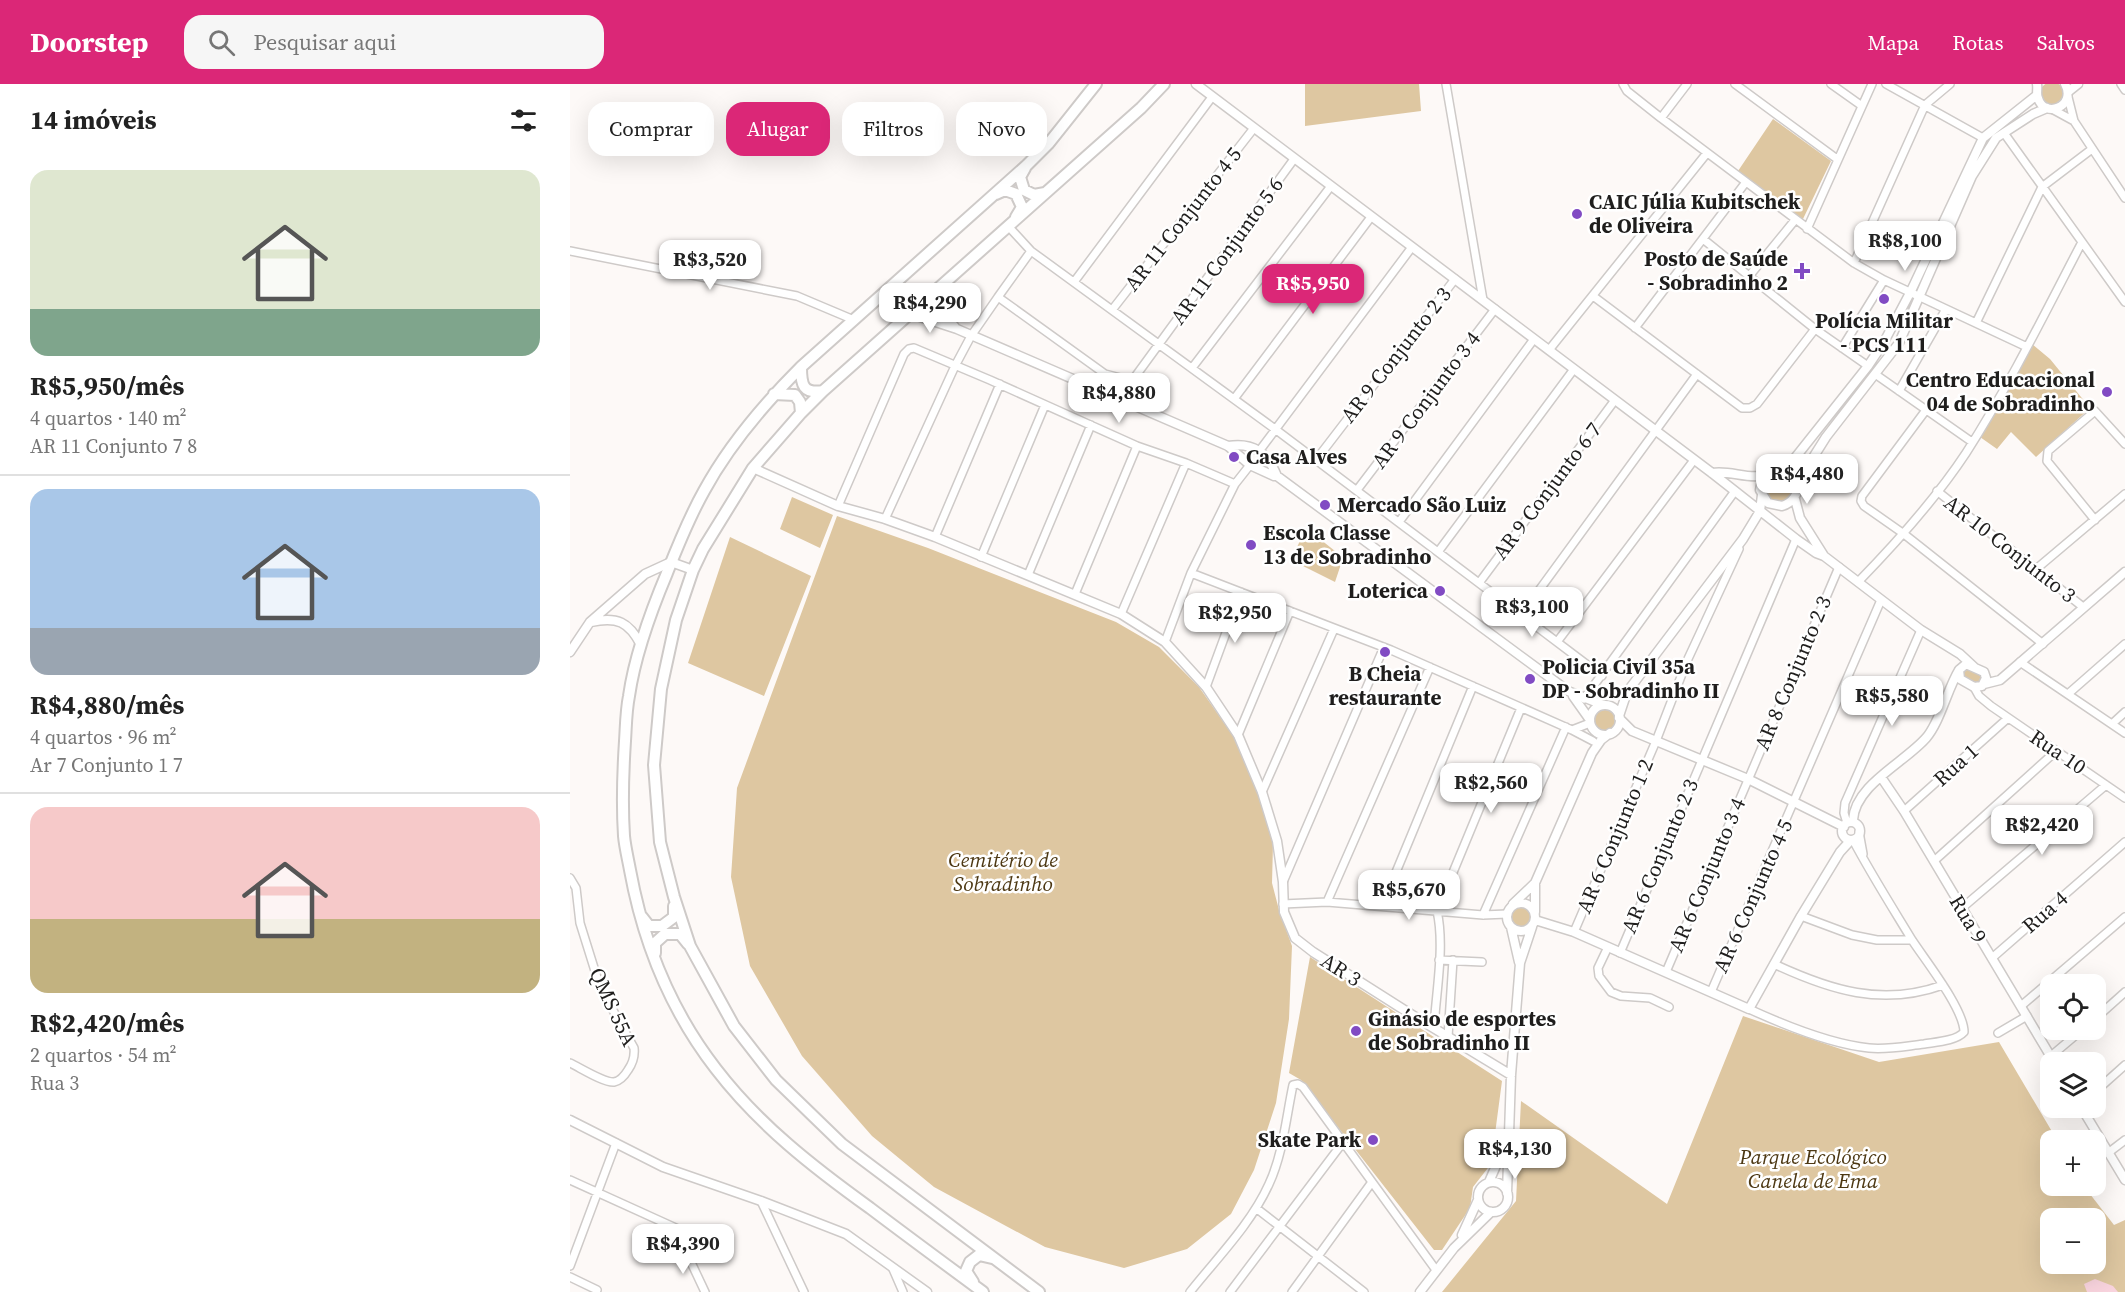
<!DOCTYPE html>
<html lang="pt">
<head>
<meta charset="utf-8">
<style>
	:root { --surface:#fff; --page:#f6f6f6; --text:#222; --muted:#767676; --line:#e0e0e0; --accent:#db2777 }
	body { margin:0; font-family:"Source Serif 4",serif; background:var(--page); color:var(--text); height:100vh; display:flex; flex-direction:column; font-size:22px; white-space:nowrap }
	* { box-sizing:border-box; margin:0 }
	p { font-size:20px; color:var(--muted) }
	.icon { flex:none; width:33px; height:33px; fill:none; stroke:currentColor; stroke-width:2; stroke-linecap:round; stroke-linejoin:round }
	.map { position:relative; flex:1; overflow:hidden }
	.side { display:flex; flex-direction:column; background:var(--surface); width:570px }
	.side>* { flex:none }
	.guide { position:absolute; left:18px; top:18px; width:570px; height:54px; display:flex; gap:12px }
	.buttons { position:absolute; left:1470px; top:890px; display:grid; gap:12px }
	.buttons a { display:grid; place-items:center; width:66px; height:66px; border-radius:12px; background:var(--surface); box-shadow:0 6px 24px #0002; font-size:30px }
	.price { position:absolute; translate:-50% -51px; padding:0 14px; border-radius:12px; background:#fff; color:#222; font-size:20px; line-height:39px; filter:drop-shadow(0 2px 3px #0008) }
	.price::after { content:''; position:absolute; left:50%; top:36px; width:18px; height:14px; margin-left:-9px; background:inherit; clip-path:polygon(0 0,100% 0,50% 100%) }
	.price.selected { background:var(--accent); color:#fff }
	ul { padding:0; list-style:none }
	li { display:grid; align-content:center; gap:12px; height:318px; padding:0 30px }
	li+li { border-top:2px solid var(--line) }
	li span { display:grid; place-items:center; height:186px; border-radius:18px; color:#555 }
	li>.icon { margin-inline-start:auto }
	span .icon { width:108px; height:108px; fill:#fffc; stroke-width:1 }
	li b { font-size:26px }
	h2 { display:flex; justify-content:space-between; align-items:center; height:72px; padding:0 30px; font-size:26px }
	.chip { padding:0 21px; border-radius:18px; background:var(--surface); box-shadow:0 6px 24px #0002; font-size:21px; line-height:54px }
	.chip.selected { background:var(--accent); color:#fff }
	header { display:flex; align-items:center; gap:36px; box-sizing:border-box; height:84px; padding:0 30px; background:var(--accent); color:#fff }
	header strong { font-size:28px }
	nav { display:flex; gap:33px; margin-inline-start:auto; font-size:21px }
	.search { width:420px; height:54px; background:var(--page); display:flex; align-items:center; gap:15px; box-sizing:border-box; padding:0 21px; border-radius:18px; color:var(--muted); font-size:22px }
	main { display:flex; flex:1; min-height:0 }
	.map>svg:first-child { display:block }
	.green { fill:#dec7a1; fill-rule:evenodd }
	.water { fill:#f9d4de }
	.lines { fill:none; stroke-linecap:round; stroke-linejoin:round }
	.minor-casing { stroke:#cecac8; stroke-width:10 }
	.tertiary-casing { stroke:#cecac8; stroke-width:11 }
	.secondary-casing { stroke:#cecac8; stroke-width:14 }
	.minor { stroke:#fff; stroke-width:7 }
	.tertiary { stroke:#fff; stroke-width:8 }
	.secondary { stroke:#fff; stroke-width:10 }
	.poi-dot { fill:#814bc3; stroke:#fff; stroke-width:2 }
	.labels { text-anchor:middle; stroke-width:5; stroke-linejoin:round; paint-order:stroke }
	.poi-label { font-size:21px; font-weight:bold; fill:#1f1e1d; stroke:#fff; text-anchor:start }
	.street-label { font-size:21px; fill:#1f1e1d; stroke:#fff }
	.park-label { font-size:21px; font-style:italic; fill:#4d3813; stroke:#fff }
</style>
</head>
<body>
<header>
<strong>Doorstep</strong>
<div class="search"><svg class="icon" aria-label="search" viewBox="0 0 24 24"><circle cx="10" cy="10" r="6"/><path d="M15 15l6 6"/></svg>Pesquisar aqui</div>
<nav><a>Mapa</a><a>Rotas</a><a>Salvos</a></nav>
</header>
<main>
<section class="side">
<h2>14 imóveis<svg class="icon" aria-label="filters" viewBox="0 0 24 24"><path d="M4 7h16M4 17h16"/><circle cx="9" cy="7" r="2"/><circle cx="15" cy="17" r="2"/></svg></h2>
<ul>
<li><span style="background:linear-gradient(#dfe7d0 75%,#7fa58c 0)"><svg class="icon" aria-label="home" viewBox="0 0 24 24"><path d="M3 11l9-7 9 7M6 9v11h12V9"/></svg></span><div><b>R$5,950/mês</b><p>4 quartos · 140 m²</p><p>AR 11 Conjunto 7 8</p></div></li>
<li><span style="background:linear-gradient(#a9c7e8 75%,#9aa5b1 0)"><svg class="icon" aria-label="home" viewBox="0 0 24 24"><path d="M3 11l9-7 9 7M6 9v11h12V9"/></svg></span><div><b>R$4,880/mês</b><p>4 quartos · 96 m²</p><p>Ar 7 Conjunto 1 7</p></div></li>
<li><span style="background:linear-gradient(#f6c9c9 60%,#c2b280 0)"><svg class="icon" aria-label="home" viewBox="0 0 24 24"><path d="M3 11l9-7 9 7M6 9v11h12V9"/></svg></span><div><b>R$2,420/mês</b><p>2 quartos · 54 m²</p><p>Rua 3</p></div></li>
</ul>
</section>
<div class="map">
<svg width="1555" height="1208" viewBox="0 0 1555 1208">
	<rect width="100%" height="100%" fill="#fdf9f7"/>
	<path class="green" d="M1470 10a12 12 0 1 1 24 0a12 12 0 1 1-24 0Z
		M735,0H849L851,27L735,42Z
		M1203,35L1261,77L1232,137L1168,87Z
		M1462,260L1480,275L1520,324L1466,373L1441,348L1427,365L1410,353Z
		M1212,385L1224,393V412L1207,420L1195,412L1193,397L1198,389Z
		M222,413L263,431L250,464L210,445Z
		M267,432L358,464L546,538L589,563L629,603L664,653L686,703L703,760L702,799L709,826L722,862L719,935L706,1019L684,1086L661,1130L617,1165L554,1184L475,1163L364,1103L302,1052L232,972L180,882L161,793L167,704Z
		M736,444L765,467L771,480L765,498L721,476Z
		M160,453L241,492L194,612L118,579Z
		M1396,585L1411,592L1410,601L1394,597L1392,588Z
		M1023 636a11 11 0 1 1 22 0a11 11 0 1 1-22 0Z
		M939 834a12 12 0 1 1 24 0a12 12 0 1 1-24 0Z
		M740,873L932,997L921,1080L903,1103L900,1124L872,1166H864L731,996L719,989Z
		M1173,932L1309,978L1429,958L1487,1056H1480V1101H1513L1544,1141L1555,1136V1208H872L946,1117L951,1017L1097,1120ZM1480,1134H1526V1179H1480Z"/>
	<path class="water" d="M1525,1195L1543,1202L1548,1208H1517L1514,1200Z"/>
	<g class="lines">
		<g class="minor-casing">
			<path id="minor" d="M876,0L913,216
				M1053,0L1057,7L1091,34L1284,179L1314,196L1457,263
				M1165,0L1267,75
				M1261,0L1292,22
				M1316,0L1413,54
				M1551,0L1555,6
				M1498,13L1504,37L1555,114
				M1482,25L1504,37
				M1091,34L1117,0
				M1434,49L1555,218
				M438,142L461,167L705,345L1032,592
				M1237,145L1302,0
				M1133,155L1245,245L1298,282
				M0,167L227,212L284,236
				M461,167L428,213L535,290L562,297L724,75
				M1284,179L1355,21L1380,0
				M1180,191L1225,136
				M504,198L642,13
				M1023,212L1172,324H1180L1187,320L1245,245
				M542,226L684,44
				M1406,239L1472,103L1522,65
				M1065,244L1176,98
				M1272,264L1314,196
				M979,266L1137,69
				M622,284L761,102
				M1305,290L1402,358
				M1329,307L1376,225
				M664,315L801,133
				M1356,326L1292,412L1291,417L1294,422L1334,450L1473,560
				M690,366L842,163
				M746,376L885,195
				M787,406L925,225
				M1367,407L1513,523
				M268,422L334,270L339,265L344,264L420,296L567,362L616,379L665,400
				M315,435L385,282L401,252L428,213
				M1525,436L1477,377L1478,367L1525,327L1555,360
				M829,438L964,255
				M365,453L430,300
				M868,468L1004,285
				M411,473L475,321
				M1465,486L1555,410
				M621,489L821,566L1002,646L1023,657
				M458,491L521,341
				M1288,498C1327,458 1365,416 1396,369C1439,302 1475,229 1512,158
				M909,499L1045,316
				M505,510L567,362
				M551,530L616,379
				M951,531L1127,290
				M595,558L621,489L665,400L680,381
				M987,558L1124,376
				M1450,578L1555,649
				M636,603L671,508
				M1404,603L1409,612L1421,622L1555,714
				M1498,610L1555,560
				M1014,615L1165,407
				M1542,640L1555,628
				M1002,646L1020,639
				M668,651L720,527
				M692,708L764,545
				M1334,727L1438,634
				M1277,739L1274,729L1275,719L1351,546
				M1289,748L1293,770
				M1364,777L1485,668
				M0,794L6,804L10,839L30,903L64,964C65,973 63,979 58,986C55,991 50,997 44,998C34,999 9,983 0,979
				M713,798L814,563
				M757,818L860,583
				M713,820L757,818L913,831L937,830
				M812,822L903,602
				M1392,824L1536,701
				M867,827L951,624
				M913,831L996,643
				M1231,832L1282,851L1307,856H1342
				M1004,848L1086,657L1117,577L1169,465
				M1038,863L1028,884L1029,892L1041,908L1051,912L1080,914L1099,923
				M1050,869L1226,455
				M1422,874L1555,758
				M869,876L912,878
				M1204,880C1260,906 1312,923 1373,901
				M1096,888L1269,483
				M1141,908L1311,516
				M1451,922L1555,833
				M1179,925C1214,941 1260,960 1299,964C1317,966 1336,962 1354,960C1366,958 1386,957 1394,948C1394,925 1355,876 1342,856C1322,823 1301,790 1283,756
				M1526,934L1555,908
				M864,944C866,908 875,862 867,827
				M1428,949L1457,932
				M878,953L883,876
				M1481,972L1513,945
				M1526,1007L1555,981
				M1538,1069L1555,1056
				M0,1096L108,1145L112,1151L119,1174L135,1208
				M191,1117L234,1208
				M686,1124L794,1208
				M0,1182L46,1059
				M323,1185L333,1208
				M0,1193L27,1206
				M620,1208C647,1174 681,1140 699,1100C713,1070 716,1034 723,1001L728,1000L733,1003L866,1186
				M660,1208L774,1057
				M722,1208L802,1098"/>
		</g>
		<g class="tertiary-casing">
			<path id="tertiary" d="M626,0L1142,389L1226,455L1246,469L1254,472L1351,546L1390,570L1404,583
				M1467,0C1468,5 1466,10 1468,14C1474,35 1507,23 1495,0
				M1498,8L1508,0
				M365,208L370,225L385,243
				M341,230L387,245L658,362L680,381L704,392H707L998,607L1033,621
				M658,362C683,358 697,368 707,392
				M183,384L268,422L315,435L365,453L551,530L595,558L636,603L668,651L692,708L707,757L713,798L714,828L725,854L743,868L839,929L941,991
				M1217,384L1298,282L1314,258L1341,207L1413,54L1467,11
				M1142,389C1158,386 1174,394 1190,392C1198,390 1201,382 1211,383C1235,384 1233,416 1212,422L1198,419L1190,406L1193,391
				M1229,396L1256,353L1329,259L1402,92L1426,54L1463,30L1477,24
				M1225,415L1230,434L1254,472
				M21,538C47,532 59,538 71,561
				M0,568L20,538L75,490L101,478L123,486
				M1396,580L1414,588L1416,594L1412,602L1404,603L1390,595L1389,586Z
				M1414,600L1430,596L1555,488
				M1003,612L1020,636
				M1020 636a15 15 0 1 1 30 0a15 15 0 1 1-30 0Z
				M1049,632L1057,608L1173,455L1190,427L1192,411
				M1049,634L1062,647L1178,695L1274,743
				M1311,693L1334,727L1484,978
				M1283,736C1285,701 1334,679 1356,654C1370,638 1377,606 1389,586
				M1272 747a9 9 0 1 1 18 0a9 9 0 1 1-18 0Z
				M965,799V828
				M937 833a14 14 0 1 1 28 0a14 14 0 1 1-28 0Z
				M943,820L965,799L1022,669L1031,656L1040,649
				M965,836L1004,848L1179,925L1231,832L1270,768L1280,757
				M941,843L949,878
				M1511,1023L1555,1096
				M0,1036L93,1083L191,1117L276,1150L357,1208
				M919,1098L937,1056
				M908 1113a15 15 0 1 1 30 0a15 15 0 1 1-30 0Z
				M937,1109L941,991L950,879L962,843
				M892,1151L908,1116
				M850,1208L884,1164L921,1128"/>
		</g>
		<g class="secondary-casing">
			<path id="secondary" d="M455,84L450,93L454,106L464,111L475,109
				M426,110L435,106L446,110L452,123L446,133
				M231,283C231,301 233,310 253,307
				M204,310L225,311L230,318L231,329
				M72,833L79,842H92L104,833V822
				M85,869V859L95,850H110L118,860
				M403,1198L396,1187L400,1178L409,1171L422,1174
				M413,1208C375,1180 337,1152 300,1124C243,1083 189,1041 146,985C101,927 73,857 60,786C58,775 55,763 54,752C52,721 53,688 55,657C56,642 56,627 59,612C65,570 81,527 97,489C108,461 120,432 134,407C159,361 194,320 231,283L457,81L479,59L526,0
				M469,1208L272,1060L206,996L164,942L120,862L104,813L90,758L84,681L91,605L106,536L123,486L133,465L183,384L231,329L253,307L571,24L594,0"/>
		</g>
		<use href="#minor" class="minor"/>
		<use href="#tertiary" class="tertiary"/>
		<use href="#secondary" class="secondary"/>
	</g>
	<g class="poi-dot">
		<circle cx="1007" cy="130" r="6"/>
		<path d="M1229 178h6v6h6v6h-6v6h-6v-6h-6v-6h6z"/>
		<circle cx="1314" cy="215" r="6"/>
		<circle cx="1537" cy="308" r="6"/>
		<circle cx="664" cy="373" r="6"/>
		<circle cx="755" cy="421" r="6"/>
		<circle cx="681" cy="461" r="6"/>
		<circle cx="870" cy="507" r="6"/>
		<circle cx="815" cy="568" r="6"/>
		<circle cx="960" cy="595" r="6"/>
		<circle cx="786" cy="947" r="6"/>
		<circle cx="803" cy="1056" r="6"/>
	</g>
	<g class="labels">
		<g class="poi-label">
			<text x="1019" y="125">CAIC Júlia Kubitschek<tspan x="1019" dy="24">de Oliveira</tspan></text>
			<text x="1218" y="182" text-anchor="end">Posto de Saúde<tspan x="1218" dy="24">- Sobradinho 2</tspan></text>
			<text x="1314" y="244" text-anchor="middle">Polícia Militar<tspan x="1314" dy="24">- PCS 111</tspan></text>
			<text x="1525" y="303" text-anchor="end">Centro Educacional<tspan x="1525" dy="24">04 de Sobradinho</tspan></text>
			<text x="676" y="380">Casa Alves</text>
			<text x="767" y="428">Mercado São Luiz</text>
			<text x="693" y="456">Escola Classe<tspan x="693" dy="24">13 de Sobradinho</tspan></text>
			<text x="858" y="514" text-anchor="end">Loterica</text>
			<text x="972" y="590">Policia Civil 35a<tspan x="972" dy="24">DP - Sobradinho II</tspan></text>
			<text x="815" y="597" text-anchor="middle">B Cheia<tspan x="815" dy="24">restaurante</tspan></text>
			<text x="798" y="942">Ginásio de esportes<tspan x="798" dy="24">de Sobradinho II</tspan></text>
			<text x="791" y="1063" text-anchor="end">Skate Park</text>
		</g>
		<g class="street-label">
			<text transform="translate(613 135) rotate(-52)" y="7">AR 11 Conjunto 4 5</text>
			<text transform="translate(657 167) rotate(-54)" y="7">AR 11 Conjunto 5 6</text>
			<text transform="translate(826 271) rotate(-52)" y="7">AR 9 Conjunto 2 3</text>
			<text transform="translate(856 316) rotate(-53)" y="7">AR 9 Conjunto 3 4</text>
			<text transform="translate(977 407) rotate(-53)" y="7">AR 9 Conjunto 6 7</text>
			<text transform="translate(1440 465) rotate(38)" y="7">AR 10 Conjunto 3</text>
			<text transform="translate(1223 589) rotate(-67)" y="7">AR 8 Conjunto 2 3</text>
			<text transform="translate(1488 668) rotate(34)" y="7">Rua 10</text>
			<text transform="translate(1386 681) rotate(-42)" y="7">Rua 1</text>
			<text transform="translate(1045 752) rotate(-67)" y="7">AR 6 Conjunto 1 2</text>
			<text transform="translate(1090 772) rotate(-67)" y="7">AR 6 Conjunto 2 3</text>
			<text transform="translate(1137 791) rotate(-67)" y="7">AR 6 Conjunto 3 4</text>
			<text transform="translate(1183 812) rotate(-66)" y="7">AR 6 Conjunto 4 5</text>
			<text transform="translate(1475 828) rotate(-41)" y="7">Rua 4</text>
			<text transform="translate(1398 835) rotate(59)" y="7">Rua 9</text>
			<text transform="translate(771 886) rotate(32)" y="7">AR 3</text>
			<text transform="translate(43 923) rotate(65)" y="7">QMS 55A</text>
		</g>
		<g class="park-label">
			<text x="433" y="783">Cemitério de<tspan x="433" dy="24">Sobradinho</tspan></text>
			<text x="1243" y="1080">Parque Ecológico<tspan x="1243" dy="24">Canela de Ema</tspan></text>
		</g>
	</g>
</svg>
<div class="buttons">
<a><svg class="icon" aria-label="locate" viewBox="0 0 24 24"><circle cx="12" cy="12" r="6"/><path d="M12 2v4M12 18v4M2 12h4M18 12h4"/></svg></a>
<a><svg class="icon" aria-label="layers" viewBox="0 0 24 24"><path d="M12 4l9 5-9 5-9-5zM3 14l9 5 9-5"/></svg></a>
<a>+</a>
<a>−</a>
</div>
<b class="price" style="left:1335px;top:188px">R$8,100</b>
<b class="price" style="left:140px;top:207px">R$3,520</b>
<b class="price selected" style="left:743px;top:231px">R$5,950</b>
<b class="price" style="left:360px;top:250px">R$4,290</b>
<b class="price" style="left:549px;top:340px">R$4,880</b>
<b class="price" style="left:1237px;top:421px">R$4,480</b>
<b class="price" style="left:962px;top:554px">R$3,100</b>
<b class="price" style="left:665px;top:560px">R$2,950</b>
<b class="price" style="left:1322px;top:643px">R$5,580</b>
<b class="price" style="left:921px;top:730px">R$2,560</b>
<b class="price" style="left:1472px;top:772px">R$2,420</b>
<b class="price" style="left:839px;top:837px">R$5,670</b>
<b class="price" style="left:945px;top:1096px">R$4,130</b>
<b class="price" style="left:113px;top:1191px">R$4,390</b>
<div class="guide">
<a class="chip">Comprar</a>
<a class="chip selected">Alugar</a>
<a class="chip">Filtros</a>
<a class="chip">Novo</a>
</div>
</div>
</main>
</body>
</html>
